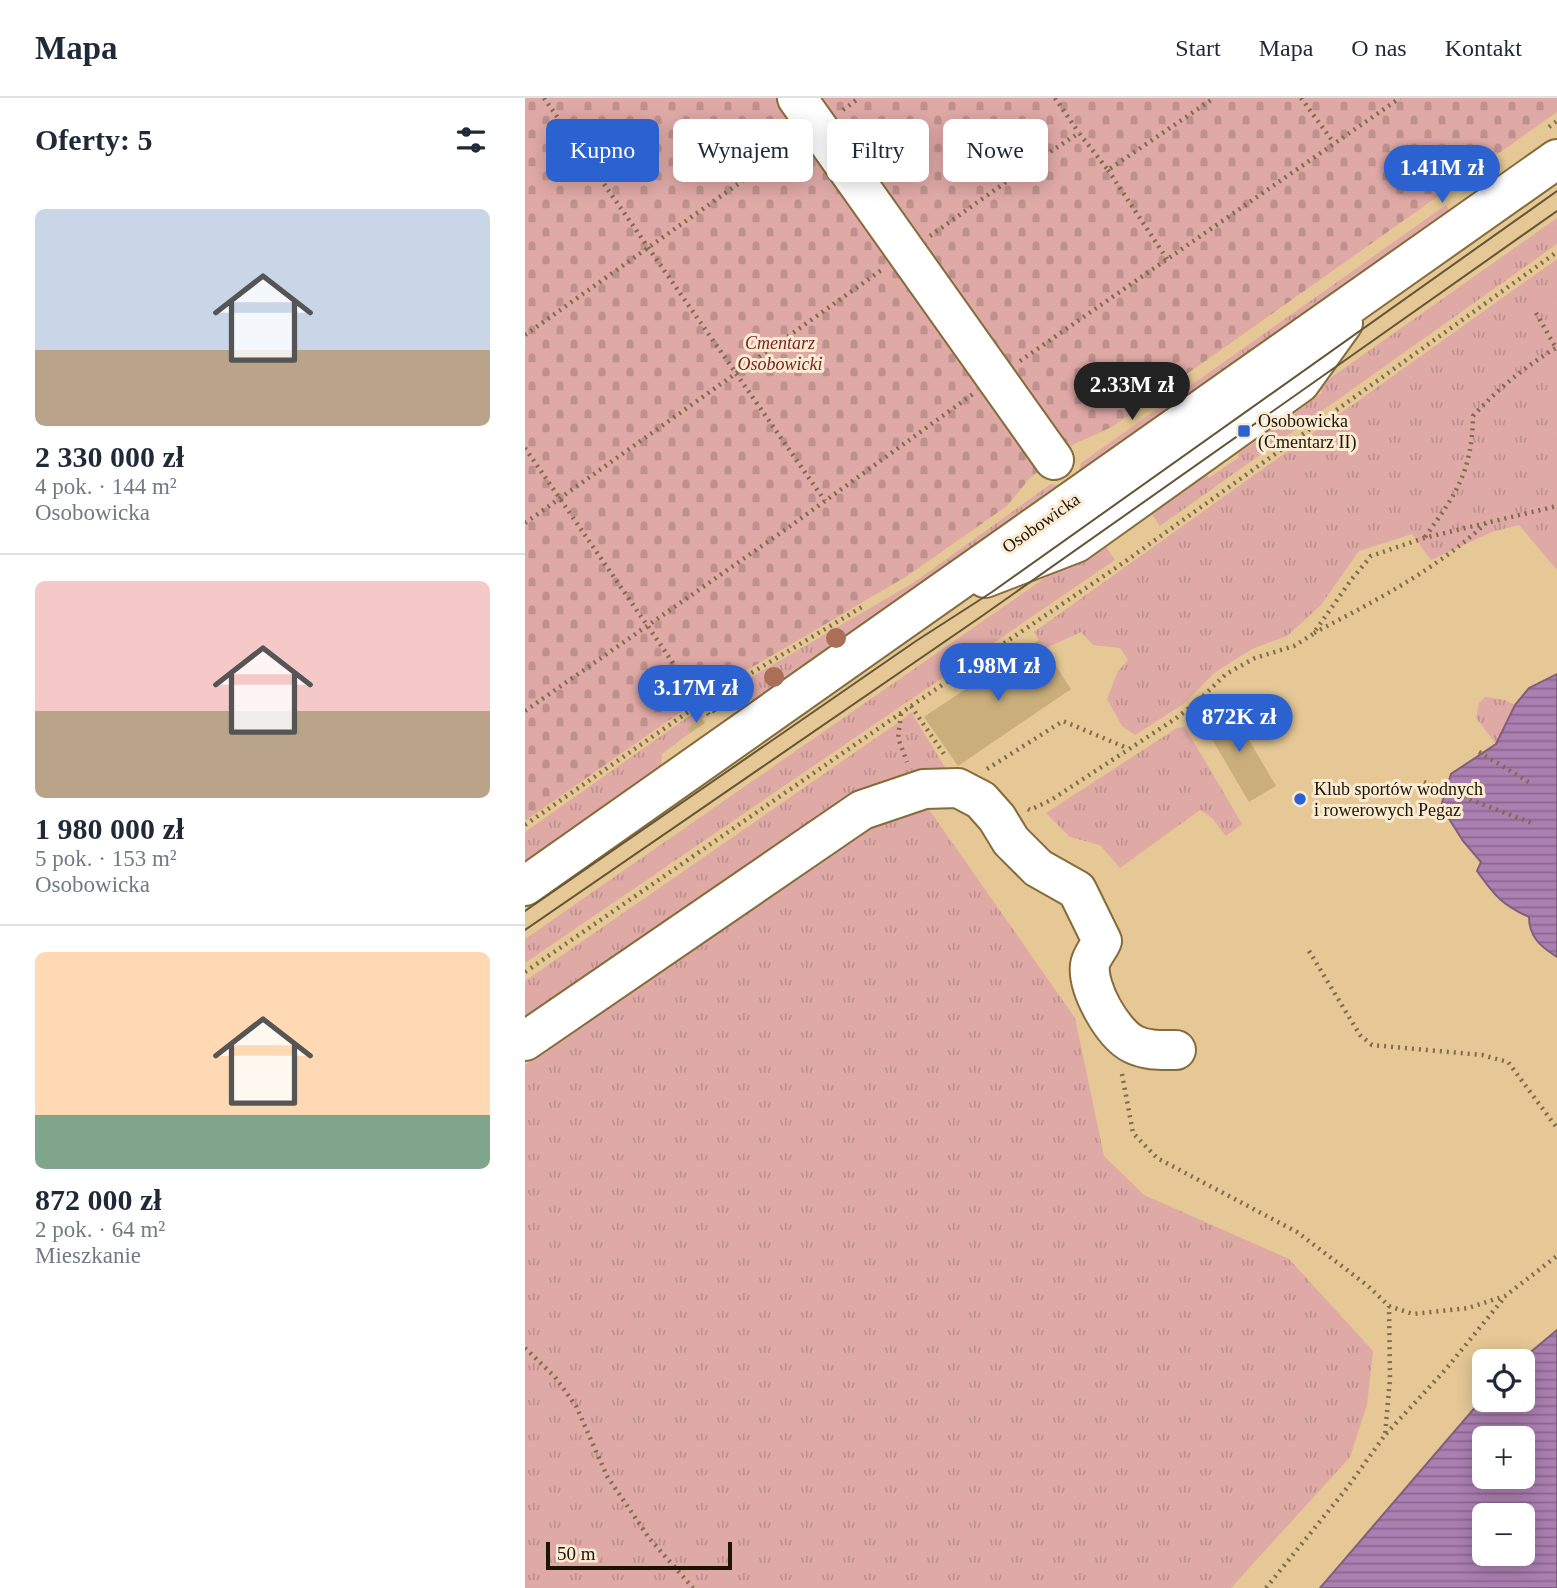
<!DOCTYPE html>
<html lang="pl">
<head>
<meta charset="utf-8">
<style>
	:root { --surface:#fff; --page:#f2f2f3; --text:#1f2937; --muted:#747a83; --line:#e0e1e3; --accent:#2b62d0 }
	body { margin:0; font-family:"Times New Roman",serif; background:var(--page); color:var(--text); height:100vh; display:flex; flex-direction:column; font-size:26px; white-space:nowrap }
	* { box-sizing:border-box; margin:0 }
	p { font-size:23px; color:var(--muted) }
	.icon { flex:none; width:38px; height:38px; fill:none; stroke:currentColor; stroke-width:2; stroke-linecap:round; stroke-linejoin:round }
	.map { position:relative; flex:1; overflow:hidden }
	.side { display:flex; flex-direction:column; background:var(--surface); width:525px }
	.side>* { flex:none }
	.hud { position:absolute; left:21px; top:21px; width:665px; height:63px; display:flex; gap:14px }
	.controls { position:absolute; left:947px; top:1251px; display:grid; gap:14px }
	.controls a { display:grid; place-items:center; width:63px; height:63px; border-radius:10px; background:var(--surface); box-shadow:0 4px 18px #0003; font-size:35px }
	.scale { position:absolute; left:21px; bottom:18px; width:186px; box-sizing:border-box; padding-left:7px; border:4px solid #1e1402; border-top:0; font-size:19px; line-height:24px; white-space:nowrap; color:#1e1402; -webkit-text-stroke:5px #faebd2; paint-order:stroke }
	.price { position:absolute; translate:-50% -60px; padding:0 16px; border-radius:24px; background:var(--accent); color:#fff; font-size:23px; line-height:46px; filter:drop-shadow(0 2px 4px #0008) }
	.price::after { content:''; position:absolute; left:50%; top:42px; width:21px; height:16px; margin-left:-10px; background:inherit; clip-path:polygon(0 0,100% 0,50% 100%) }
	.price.on { background:#222; color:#fff }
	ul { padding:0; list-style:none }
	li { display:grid; align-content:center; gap:14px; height:371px; padding:0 35px }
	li+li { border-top:2px solid var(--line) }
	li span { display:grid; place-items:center; height:217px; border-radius:10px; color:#555 }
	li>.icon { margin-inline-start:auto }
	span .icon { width:126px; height:126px; fill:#fffc; stroke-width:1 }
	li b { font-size:30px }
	h2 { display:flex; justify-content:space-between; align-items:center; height:84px; padding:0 35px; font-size:30px }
	.chip { padding:0 24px; border-radius:10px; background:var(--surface); box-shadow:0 4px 18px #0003; font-size:24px; line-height:63px }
	.chip.on { background:var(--accent); color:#fff }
	header { display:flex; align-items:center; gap:42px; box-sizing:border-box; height:98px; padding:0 35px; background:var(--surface); border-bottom:2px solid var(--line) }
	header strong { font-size:33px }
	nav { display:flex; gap:38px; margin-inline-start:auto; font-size:24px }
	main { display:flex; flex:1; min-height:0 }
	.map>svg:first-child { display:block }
	.grass { fill:url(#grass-tufts) }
	.cemetery { fill:url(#cemetery-stones) }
	.water { fill:url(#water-rules); stroke:#815f7c; stroke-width:2; fill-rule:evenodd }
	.building { fill:#caae7b }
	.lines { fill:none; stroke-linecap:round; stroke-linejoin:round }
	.minor-casing { stroke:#866c3a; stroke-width:42 }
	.path { stroke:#7f6c4a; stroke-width:4.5; stroke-dasharray:2 5; stroke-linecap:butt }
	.minor { stroke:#fff; stroke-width:38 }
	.tram { stroke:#655436; stroke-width:2 }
	.tree { fill:#aa6e59 }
	.poi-dot { fill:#2b62d0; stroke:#faebd2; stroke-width:2.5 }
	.labels { text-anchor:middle; stroke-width:6; stroke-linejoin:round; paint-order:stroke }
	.park-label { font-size:18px; font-style:italic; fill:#792428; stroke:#faebd2 }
	.poi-label { font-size:18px; fill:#1e1402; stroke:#faebd2; text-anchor:start }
	.street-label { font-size:18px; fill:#1e1402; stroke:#faebd2 }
</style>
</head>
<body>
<header>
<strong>Mapa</strong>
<nav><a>Start</a><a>Mapa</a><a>O nas</a><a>Kontakt</a></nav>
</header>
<main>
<section class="side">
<h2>Oferty: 5<svg class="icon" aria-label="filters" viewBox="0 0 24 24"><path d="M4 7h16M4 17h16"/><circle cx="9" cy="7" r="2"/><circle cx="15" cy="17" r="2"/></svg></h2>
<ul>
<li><span style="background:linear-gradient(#c9d6e8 65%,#b9a48a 0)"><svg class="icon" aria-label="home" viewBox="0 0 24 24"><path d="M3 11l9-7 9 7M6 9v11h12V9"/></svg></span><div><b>2 330 000 zł</b><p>4 pok. · 144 m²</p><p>Osobowicka</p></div></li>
<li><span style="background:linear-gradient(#f6c9c9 60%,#b9a48a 0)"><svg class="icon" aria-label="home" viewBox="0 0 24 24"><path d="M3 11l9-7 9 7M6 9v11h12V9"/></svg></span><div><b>1 980 000 zł</b><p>5 pok. · 153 m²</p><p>Osobowicka</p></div></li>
<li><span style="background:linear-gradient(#ffd9b3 75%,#7fa58c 0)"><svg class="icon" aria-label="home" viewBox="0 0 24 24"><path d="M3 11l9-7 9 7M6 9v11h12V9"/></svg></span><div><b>872 000 zł</b><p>2 pok. · 64 m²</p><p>Mieszkanie</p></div></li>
</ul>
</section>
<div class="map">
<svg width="1032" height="1490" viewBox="0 0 1032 1490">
	<defs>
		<pattern id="grass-tufts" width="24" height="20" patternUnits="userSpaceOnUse" patternTransform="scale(1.75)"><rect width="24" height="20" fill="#dfa9a6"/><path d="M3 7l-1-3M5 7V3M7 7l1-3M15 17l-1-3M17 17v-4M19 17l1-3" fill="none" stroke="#bf918d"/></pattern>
		<pattern id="cemetery-stones" width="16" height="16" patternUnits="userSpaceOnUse" patternTransform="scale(1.75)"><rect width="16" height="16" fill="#dfa9a6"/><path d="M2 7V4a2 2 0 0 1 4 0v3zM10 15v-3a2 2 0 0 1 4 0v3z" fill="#bf918d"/></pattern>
		<pattern id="water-rules" width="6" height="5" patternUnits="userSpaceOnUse" patternTransform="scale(1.75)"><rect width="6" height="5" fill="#ab7fb1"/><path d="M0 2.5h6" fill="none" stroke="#8b678e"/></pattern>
	</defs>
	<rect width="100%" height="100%" fill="#e5c895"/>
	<path class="grass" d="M921,107L924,112L916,129L558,381L554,374L556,365Z
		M1032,120V146L635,428L627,416L682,377L684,380L714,359L713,356L797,295L794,288Z
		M1032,161V472L994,427L967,434L906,462L887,436L834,453L796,507L762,538L727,551L689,575L660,605L610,637L597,628L582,601L593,573L603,562L595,550L568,547L556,534L519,551L509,534Z
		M526,386L536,388L299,564L227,603L221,595L195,613L187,602L388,485Z
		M576,441L590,462L0,865V841Z
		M960,599L980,602L990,607L971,646L951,620L954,605Z
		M174,611L179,619L162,630L165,635L137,656L135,676L0,773V734Z
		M386,614L423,674L0,929V883L381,619Z
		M660,629L717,726L701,738L687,720L675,712L595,770L575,747L545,739L521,715L652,630Z
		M396,700L550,920L579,1058L619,1097L764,1161L848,1253L842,1307L825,1359L706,1490H0V967L341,719Z"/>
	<path class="cemetery" d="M0,0H1032V14L587,329L549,346L533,357L504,381L482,408L382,478L180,597L0,723Z"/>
	<path class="water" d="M1032,576V859C1016,849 1004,839 1004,819C977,807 969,797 952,773L956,764L938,743L916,708L926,676L971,646L990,607L1004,590Z
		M1032,1232V1490H795L959,1299V1302H998V1264L995,1263ZM959,1340H998V1379H959ZM959,1418H998V1456H959Z"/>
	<path class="building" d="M514,542L546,591L433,668L399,619Z
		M704,608L751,688L724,704L677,624Z
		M176,620L180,625L165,635L162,630Z"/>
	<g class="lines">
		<g class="minor-casing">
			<path id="minor" d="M272,0L529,362
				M460,480L551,445L775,285L818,225
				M0,788L1032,61
				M0,943L337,712L399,691L433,690L456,702L472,720L486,743L513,770L552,792L577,843C574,850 566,859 565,867C562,890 587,935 608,946C622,953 636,952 651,952"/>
		</g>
		<path class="path" d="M19,0L300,403
			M530,0L554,35
			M776,0L809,45
			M318,12L334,0
			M1024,29L1032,23
			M583,72L642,161
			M405,138L502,69L554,35L583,72L689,0
			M1011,215L1031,250
			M0,237L268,47
			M495,263L875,0
			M0,350L186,620
			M0,425L358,171
			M900,439C931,396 947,374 948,318C973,291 999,269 1031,250
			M789,535C848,504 911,472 961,425
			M181,601L191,616
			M386,608L421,659
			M0,613L264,429L448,296
			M376,616L373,640L382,664
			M954,654L1007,686
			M462,671L538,623L602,650
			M899,684L1007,725
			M503,711L505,712L526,702L650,621L672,604L701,576L730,560L769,548L788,536L826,482L846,458L899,440L1032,408
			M0,727L176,605L337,509
			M784,853L835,937L847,947L957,957L983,964L1032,1030
			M0,874L386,608L598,465L1032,154
			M597,976L608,1035L632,1060L772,1134L843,1188L864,1208L888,1216L943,1210L980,1198L1032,1158
			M0,1250L30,1279L51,1308L82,1378L124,1440L168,1490
			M861,1336L921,1271L979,1200
			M741,1490L822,1390L860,1337L865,1281L864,1208"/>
		<use href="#minor" class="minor"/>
		<path class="tram" d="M0,813L391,543L467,494L1032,93
			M0,832L457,518L1032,113"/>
	</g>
	<g class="tree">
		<circle cx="311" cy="540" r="10"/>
		<circle cx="249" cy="579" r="10"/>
	</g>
	<g class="poi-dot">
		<rect x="712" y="326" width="14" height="14" rx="3.5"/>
		<circle cx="775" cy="701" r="7"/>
	</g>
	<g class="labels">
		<g class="park-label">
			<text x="255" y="251">Cmentarz<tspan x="255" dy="21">Osobowicki</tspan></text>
		</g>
		<g class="poi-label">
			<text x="733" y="329">Osobowicka<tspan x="733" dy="21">(Cmentarz II)</tspan></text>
			<text x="789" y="697">Klub sportów wodnych<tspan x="789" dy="21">i rowerowych Pegaz</tspan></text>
		</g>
		<g class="street-label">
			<text transform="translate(516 425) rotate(-35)" y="6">Osobowicka</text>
		</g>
	</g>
</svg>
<div class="controls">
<a><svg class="icon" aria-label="locate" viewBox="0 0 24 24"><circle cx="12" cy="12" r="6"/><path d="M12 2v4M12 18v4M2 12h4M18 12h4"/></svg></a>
<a>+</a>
<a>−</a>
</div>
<div class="scale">50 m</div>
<b class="price" style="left:917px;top:107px">1.41M zł</b>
<b class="price on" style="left:607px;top:324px">2.33M zł</b>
<b class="price" style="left:473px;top:605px">1.98M zł</b>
<b class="price" style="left:171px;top:627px">3.17M zł</b>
<b class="price" style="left:714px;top:656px">872K zł</b>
<div class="hud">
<a class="chip on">Kupno</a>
<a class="chip">Wynajem</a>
<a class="chip">Filtry</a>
<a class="chip">Nowe</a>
</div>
</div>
</main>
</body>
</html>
